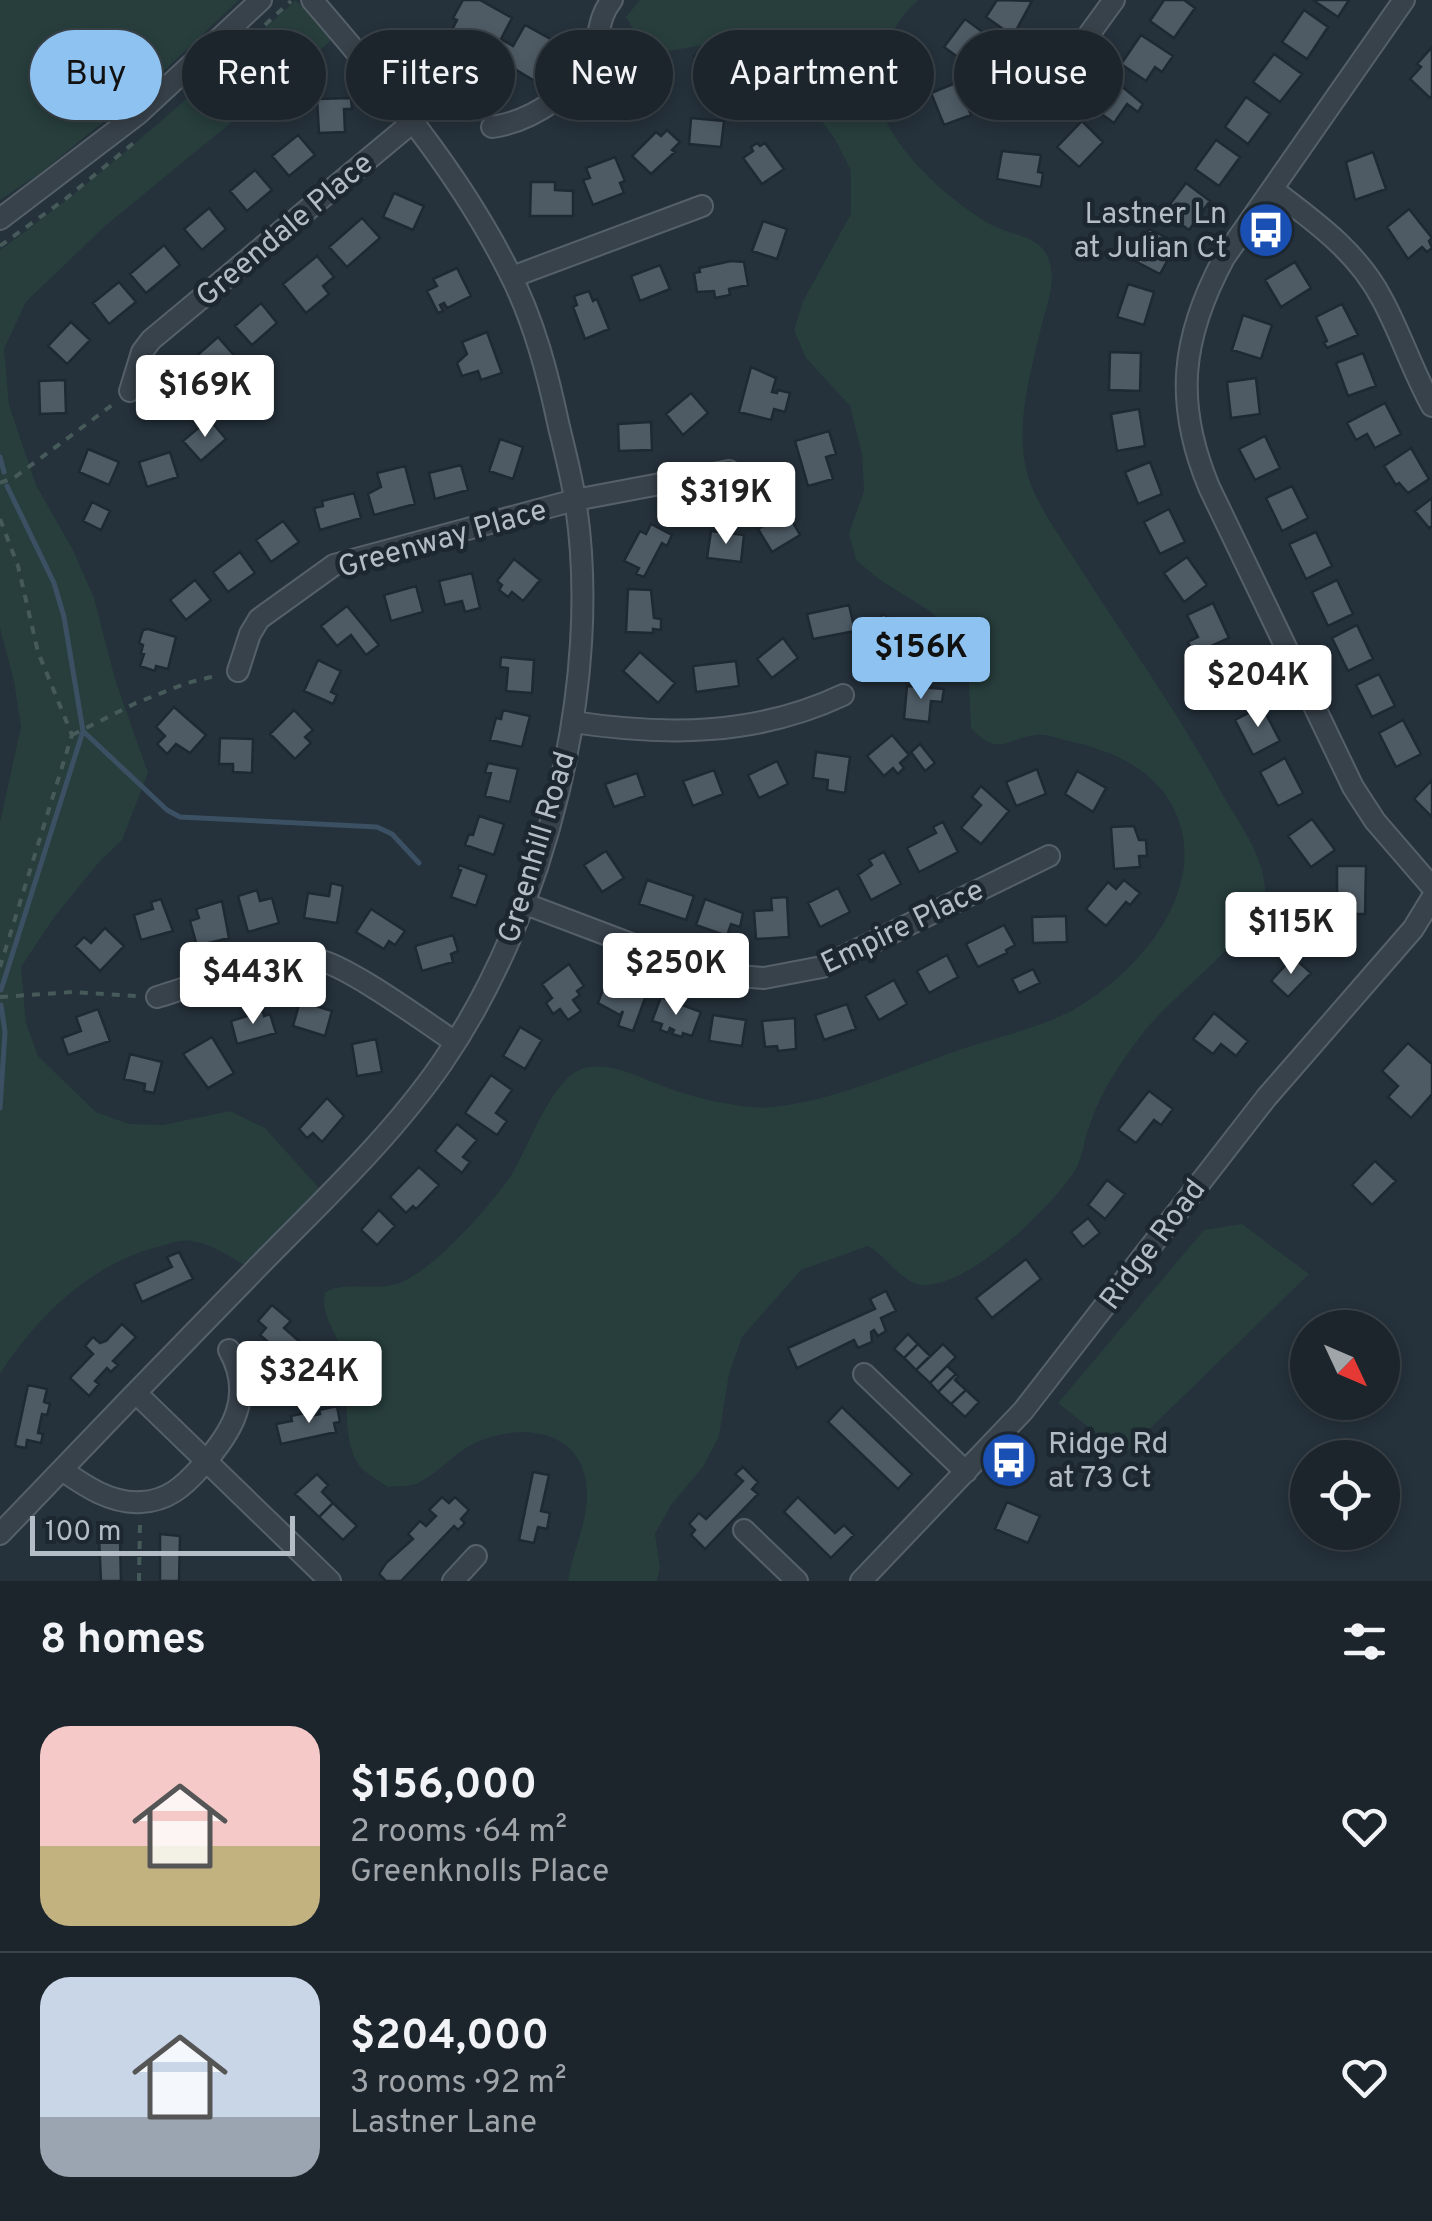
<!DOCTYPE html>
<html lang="en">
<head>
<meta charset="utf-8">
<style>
	:root { --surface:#1c252c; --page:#252d34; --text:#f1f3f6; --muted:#a0a5a9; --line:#3a4248; --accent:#8ec2f1 }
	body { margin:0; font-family:Overpass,sans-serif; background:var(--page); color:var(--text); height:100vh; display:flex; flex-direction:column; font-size:38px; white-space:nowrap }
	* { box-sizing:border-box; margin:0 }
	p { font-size:32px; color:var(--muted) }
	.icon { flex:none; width:55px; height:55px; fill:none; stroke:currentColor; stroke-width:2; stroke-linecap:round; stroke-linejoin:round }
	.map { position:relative; height:1581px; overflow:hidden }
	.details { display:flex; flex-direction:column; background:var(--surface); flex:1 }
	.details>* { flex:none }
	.banner { position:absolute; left:30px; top:30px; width:1372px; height:90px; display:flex; gap:20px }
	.needle { width:65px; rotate:134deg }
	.buttons { position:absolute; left:1290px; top:1310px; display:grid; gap:20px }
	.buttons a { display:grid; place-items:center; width:110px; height:110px; border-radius:50%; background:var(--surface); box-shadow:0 5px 15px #0003,0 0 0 2px var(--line); font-size:50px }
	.scale { position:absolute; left:30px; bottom:25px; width:265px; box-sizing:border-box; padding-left:10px; border:5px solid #b4bdc6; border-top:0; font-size:28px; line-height:35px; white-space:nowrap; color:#b4bdc6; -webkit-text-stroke:8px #1d2730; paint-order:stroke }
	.price { position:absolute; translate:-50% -85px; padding:0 22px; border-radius:10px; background:#fff; color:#222; font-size:32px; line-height:65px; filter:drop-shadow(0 2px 5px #0008) }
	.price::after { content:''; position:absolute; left:50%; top:60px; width:30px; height:22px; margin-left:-15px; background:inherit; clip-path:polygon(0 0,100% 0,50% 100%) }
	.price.current { background:var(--accent); color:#111 }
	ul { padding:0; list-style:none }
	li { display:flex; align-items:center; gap:30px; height:250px; padding:0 40px }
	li+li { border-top:2px solid var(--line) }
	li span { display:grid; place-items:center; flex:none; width:280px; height:200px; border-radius:30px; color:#555 }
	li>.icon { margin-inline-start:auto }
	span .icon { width:120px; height:120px; fill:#fffc; stroke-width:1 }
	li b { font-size:42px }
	h2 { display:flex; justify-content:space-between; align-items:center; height:120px; padding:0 40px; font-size:42px }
	.tag { padding:0 35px; border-radius:45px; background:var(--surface); box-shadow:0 5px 15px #0003,0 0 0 2px var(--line); font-size:35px; line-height:90px }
	.tag.current { background:var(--accent); color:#111 }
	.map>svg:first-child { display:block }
	.green { fill:#273e3c }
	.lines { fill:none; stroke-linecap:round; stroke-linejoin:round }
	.stream { stroke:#3b5163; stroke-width:5 }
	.building { fill:#4e5b65; stroke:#1f2932; stroke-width:2.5 }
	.minor-casing { stroke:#566069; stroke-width:24 }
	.path { stroke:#465a5a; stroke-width:4; stroke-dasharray:8 8; stroke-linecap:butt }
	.minor { stroke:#38424b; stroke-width:20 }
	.labels { text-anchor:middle; stroke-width:9; stroke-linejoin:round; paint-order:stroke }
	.poi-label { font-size:30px; fill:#b4bdc6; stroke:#1d2730; text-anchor:end }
	.street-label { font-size:30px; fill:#b4bdc6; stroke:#1d2730 }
</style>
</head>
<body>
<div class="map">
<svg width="1432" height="1581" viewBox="0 0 1432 1581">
	<rect width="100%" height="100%" fill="#25313b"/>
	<path class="green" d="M0,0H239L149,85L39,174L0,200Z
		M296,0L332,40L105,226L26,302L4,349L9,405L36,485L73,550L94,598L115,679L148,773L122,840L100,861L55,916L21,967L26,1023L38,1056L96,1112L129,1124L163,1125L230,1111L265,1128L327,1197L255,1271C234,1260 215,1244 191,1241C181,1239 171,1243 161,1246C92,1263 37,1316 0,1374V822L21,727L14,681L0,628V250C106,174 200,87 296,0Z
		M640,0H919C898,17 889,37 880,62C859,124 942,196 990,224C1011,236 1043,235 1050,263C1056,285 1046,307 1041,328C1030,375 1014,429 1028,476C1037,507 1065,543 1082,571C1130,646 1182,718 1224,797C1236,818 1253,841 1260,864C1263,872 1266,889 1265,897C1260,929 1166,1002 1143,1033C1120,1063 1101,1091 1089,1127C1084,1140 1083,1155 1077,1167C1055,1205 968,1289 921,1285C902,1283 885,1255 868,1246L801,1270L742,1337L729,1374L719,1436L703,1467L671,1505L655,1534L660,1567L657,1581H568C572,1554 586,1525 587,1498C589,1435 532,1421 482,1440C458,1448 441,1472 418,1483C410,1487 397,1486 388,1487C378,1480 362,1472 357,1462C340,1433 351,1392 344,1359C339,1334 320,1318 325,1292C349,1280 374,1292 399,1283C434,1270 485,1211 508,1180C529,1151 551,1072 589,1067C620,1063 654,1085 683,1093C704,1100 751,1110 772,1107C832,1101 889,1075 945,1055C984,1040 1038,1029 1073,1010C1141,972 1218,881 1169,800C1147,765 1106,749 1068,741C1059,739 1047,734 1038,735C1006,737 1000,759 971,728L968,665L954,635L930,611L880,580L856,560L849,533L864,491L862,454L850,406L806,358L794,330L803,301L851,214V171L835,139L811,107L749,58L714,43L652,54L643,46L626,17Z
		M1242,1224L1309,1274L1123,1455L1058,1403L1204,1230Z"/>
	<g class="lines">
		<path class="stream" d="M0,457L4,472
			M84,732L167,810L180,817L377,827L392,834L419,863
			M1,990L83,731L64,617L54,583L7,486
			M0,1108L5,1032L1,1005"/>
	</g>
	<path class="building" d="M463,0H480L512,18L501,39L513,46L525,25L565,47L543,86L483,50L473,68L466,64L473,45L451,32L457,20L453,18Z
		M997,0L1032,1L1013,36L986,17Z
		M1164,0H1184L1195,8L1174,38L1150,21Z
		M1313,0H1349L1338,17Z
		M1304,10L1328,27L1307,59L1282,42Z
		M965,19L988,36L967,64L944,47Z
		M1141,35L1173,56L1162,72L1155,67L1146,81L1121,64Z
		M713,43L724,59L701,74L694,56Z
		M1432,47V96L1430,98L1410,79L1421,67L1417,64Z
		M1274,54L1302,74L1280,102L1253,82Z
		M1113,79L1143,104L1138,112L1127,104L1114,123L1093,108Z
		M958,82L971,115L944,125L931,93Z
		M1246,97L1270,114L1248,144L1225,127Z
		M351,98L352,109H344L345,132L319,133L317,99Z
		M691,118L724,121L721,147L689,144Z
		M1082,121L1103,142L1079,167L1057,147Z
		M667,130L680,142L672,150L675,152L651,174L632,156L656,132L661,136Z
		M298,135L315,155L289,176L272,156Z
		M1216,140L1240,157L1219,186L1195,169Z
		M757,143L760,146L765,143L784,169L762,184L743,158L753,151L751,147Z
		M1002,151L1041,155L1038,172L1043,173L1041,187L997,179Z
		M1373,152L1386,189L1355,200L1346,162Z
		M615,157L625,181L620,183L624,193L593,205L583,180L590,178L586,168Z
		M255,170L272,190L247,211L230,191Z
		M531,182H555V190L573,191V216H530Z
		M1186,183L1210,201L1189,230L1164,212Z
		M394,193L424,206L413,230L383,217Z
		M209,208L226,229L202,250L184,229Z
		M1409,209L1432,238L1429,241L1432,248L1427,252L1422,247L1408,259L1387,227Z
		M362,218L380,238L347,267L329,247Z
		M763,221L787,229L777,259L752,251Z
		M1149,229L1177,243L1160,274L1133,260Z
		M164,245L180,265L146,293L130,274Z
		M317,256L334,277L323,286L329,294L306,313L283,284Z
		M731,261L744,262L748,285L729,289L730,295L715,298L714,291L697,292L694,273L700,272L699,268Z
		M1295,262L1311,288L1281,307L1265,280Z
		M660,265L670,289L640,301L631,276Z
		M457,268L471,296L447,308L444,303L440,305L443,311L438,313L427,291L437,286L433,279Z
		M119,282L136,302L109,324L93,303Z
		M1128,284L1154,292L1144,325L1117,317Z
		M589,291L593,301L597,299L609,329L585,339L573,307L577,305L574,296Z
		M261,303L277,323L252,345L235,326Z
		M1342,304L1358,335L1327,348L1324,343L1327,341L1316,317Z
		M1243,315L1272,325L1261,359L1232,350Z
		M71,322L90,340L67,364L48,346Z
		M487,332L502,373L481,380L478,371L462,376L457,363L467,354L462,342Z
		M218,337L238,360L234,364L231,361L211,379L193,359Z
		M1110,352L1141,353L1140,391L1109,390Z
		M1363,353L1376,386L1348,396L1336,363Z
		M751,367L776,378L772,392L777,393L778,390L790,393L785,412L774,409L771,420L739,412Z
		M1256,378L1260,414L1231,418L1227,382Z
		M65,380L66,413L40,414L39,381Z
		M691,393L708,413L683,435L666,414Z
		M1385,403L1401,434L1375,448L1367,434L1356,440L1347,423Z
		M1139,409L1145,446L1117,451L1111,414Z
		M209,419L226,439L201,461L183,441Z
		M651,422L652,450L619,451L618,424Z
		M829,431L836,454L826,457L833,479L808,486L795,441Z
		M1265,436L1280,468L1255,480L1239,449Z
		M500,439L523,447L513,479L489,471Z
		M1411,448L1429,479L1408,493L1399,483L1396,485L1384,466Z
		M88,449L119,462L109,485L79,472Z
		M170,452L178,477L147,487L139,462Z
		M1150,462L1162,494L1138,504L1125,472Z
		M461,465L468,490L435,499L429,473Z
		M405,466L415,504L374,515L368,494L381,487L377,473Z
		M1292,486L1308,518L1282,531L1266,498Z
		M354,493L361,518L320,530L314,508L323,506L322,501Z
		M1432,498V526L1429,528L1415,511Z
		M92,502L110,511L101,530L83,521Z
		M1169,509L1185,542L1160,554L1144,522Z
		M787,512L800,535L772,552L758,529Z
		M283,521L299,542L271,562L256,540Z
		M651,524L672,535L667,546L662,543L644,577L636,574L639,568L624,561L640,531L646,534Z
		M711,531L744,535L741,562L707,558Z
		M1316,532L1332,566L1306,579L1289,544Z
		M240,552L255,573L228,592L213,572Z
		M1187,557L1207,585L1184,602L1164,573Z
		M514,559L540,580L523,601L512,592L508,597L499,590L502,585L497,581Z
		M472,573L480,608L465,612L462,601L445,605L439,581Z
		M195,580L211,600L186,620L170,600Z
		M1337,580L1353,614L1328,626L1312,592Z
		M416,586L423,612L391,621L384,595Z
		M628,589L651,590L654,618L661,619V630L653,629V633L626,632Z
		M1213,603L1229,638L1194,654L1188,642L1198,637L1187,615Z
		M849,605L855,631L813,639L807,614Z
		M347,606L379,645L366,655L351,635L337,646L321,626Z
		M883,614L919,638L906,655L898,649L894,655L867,635Z
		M1357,625L1373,659L1348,671L1332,638Z
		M148,629L176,637L168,669L156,666L155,671L140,666L144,654L141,653L143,645L139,643L143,630Z
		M783,638L798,658L772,678L757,659Z
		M1237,650L1252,681L1224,695L1209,664Z
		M640,652L675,683L658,703L623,671Z
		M501,657L534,660L532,693L506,691L508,668L500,667Z
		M318,660L341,671L331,692L337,695L333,704L304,691Z
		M736,661L739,686L696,692L693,666Z
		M1379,674L1395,706L1372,717L1356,685Z
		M907,686L944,689L942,702L931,701L929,722L904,719Z
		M1262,706L1280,741L1253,755L1235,720Z
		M174,707L206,735L190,753L176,744L167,754L157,744L165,736L156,727Z
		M294,710L313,730L305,737L311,743L295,759L270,734Z
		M503,710L530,716L522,747L490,740L496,718L501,719Z
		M1403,720L1421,754L1396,767L1379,733Z
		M892,735L909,755L900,763L904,768L898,774L893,768L884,776L867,756Z
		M220,738L253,739L252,773L233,772V764H219Z
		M920,744L935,763L925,771L911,752Z
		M816,752L850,757L845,793L827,790L828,780L813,778Z
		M1285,758L1303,793L1278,806L1260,772Z
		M777,761L788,784L759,798L748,775Z
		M488,763L518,769L510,802L485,796L491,773L485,772Z
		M1037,769L1046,794L1016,806L1006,782Z
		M714,770L723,794L693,806L683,781Z
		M1077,771L1106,788L1093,812L1065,794Z
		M637,773L645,796L614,807L605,784Z
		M1432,780V817L1414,799Z
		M981,786L1009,811L981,844L961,828L981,805L972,797Z
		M479,816L504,824L494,855L465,845L469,834L473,835Z
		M1312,819L1335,850L1311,867L1288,836Z
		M943,822L958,852L919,872L907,848L936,833L933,827Z
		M1134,826L1139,840H1146L1147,856H1139L1140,867L1114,869L1111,827Z
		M606,851L624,878L602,892L584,865Z
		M884,852L901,884L871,900L858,875L872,865L869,860Z
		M459,865L487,875L476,906L451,897L461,870L458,869Z
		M1337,866H1366L1365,914H1337Z
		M647,880L694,896L686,920L639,904Z
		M1124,880L1140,893L1130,905L1126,902L1106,926L1086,909L1108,882L1116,889Z
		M331,883L343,886L337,923L304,918L308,893L329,896Z
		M838,888L850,912L820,927L808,903Z
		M257,890L260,901L272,898L279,923L248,932L238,896Z
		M787,897L789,937L756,939L754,911L772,910L771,898Z
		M161,899L173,931L141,940L134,915L153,909L151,902Z
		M705,899L743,913L740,927L731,924L727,936L696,925Z
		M222,901L229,938L197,946L190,921L199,918L196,909Z
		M371,909L405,931L395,945L389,941L384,949L356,932Z
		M1066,916L1067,942L1033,943L1032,917Z
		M1004,925L1015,945L1006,950L1007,953L978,967L966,944Z
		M105,928L124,946L100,971L75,946L84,937L91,943Z
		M453,935L458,951L451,954L453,962L422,971L415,946Z
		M947,955L958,977L929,993L917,971Z
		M1293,957L1311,973L1288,997L1271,981Z
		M569,964L584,986L577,991L580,995L573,1000L581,1011L568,1020L560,1009L553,1014L546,1003L552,998L542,984Z
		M1033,969L1040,983L1019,993L1012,979Z
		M607,978L648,990L633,1031L618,1026L623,1011L620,1015L598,1003Z
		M894,980L907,1004L879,1020L865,996Z
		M661,997L701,1012L692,1036L683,1033L682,1037L672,1034L674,1030L670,1028L668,1033L660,1030L662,1024L652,1021Z
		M300,1001L332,1011L325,1036L293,1026Z
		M847,1004L856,1029L824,1040L815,1015Z
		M98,1009L110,1041L68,1055L62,1038L81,1031L76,1017Z
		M263,1011L264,1016L270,1014L276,1033L237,1044L231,1021Z
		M1214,1013L1248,1041L1236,1056L1221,1044L1213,1054L1193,1039Z
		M713,1015L746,1020L742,1046L709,1041Z
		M795,1018L796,1049L778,1051L777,1046L765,1047L762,1021Z
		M520,1027L542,1040L525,1069L503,1056Z
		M212,1037L234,1073L208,1088L183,1054Z
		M376,1039L382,1072L357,1076L352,1044Z
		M1408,1043L1432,1064V1094L1411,1118L1388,1097L1398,1086L1382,1071Z
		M130,1054L162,1062L154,1093L144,1091L145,1084L124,1079Z
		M491,1075L512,1090L496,1113L507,1121L497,1135L465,1113Z
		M1149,1091L1173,1109L1161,1125L1154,1120L1136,1143L1118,1130Z
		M327,1098L344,1116L322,1142L313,1133L307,1138L299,1129Z
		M457,1124L477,1140L463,1157L470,1162L462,1173L435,1151Z
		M1375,1161L1396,1181L1372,1205L1352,1185Z
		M419,1167L439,1185L416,1209L413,1206L406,1213L390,1197Z
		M1107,1180L1125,1194L1105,1219L1088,1205Z
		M379,1210L395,1226L377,1245L361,1230Z
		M1088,1218L1100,1233L1083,1247L1071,1232Z
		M179,1252L193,1279L142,1302L134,1284L172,1267L167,1257Z
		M1026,1259L1041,1279L992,1318L976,1298Z
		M886,1291L896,1311L881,1318L886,1331L878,1336L874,1330L871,1332L872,1342L858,1348L854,1340L797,1368L788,1348L875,1309L870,1299Z
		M272,1305L291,1321L284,1328L316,1356L301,1374L291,1364L293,1362L287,1357L284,1360L278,1356L281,1353L260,1335L266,1328L258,1321Z
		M122,1324L136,1337L113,1361L118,1365L111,1372L107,1368L95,1381L99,1384L89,1396L70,1378L93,1354L85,1346L93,1337L100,1343L106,1341Z
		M908,1334L918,1344L904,1358L894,1349Z
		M918,1344L930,1356L916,1370L904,1358Z
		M943,1344L956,1357L930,1383L916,1370Z
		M947,1366L956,1374L938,1392L930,1383Z
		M956,1374L958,1376L955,1380L966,1390L951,1404L938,1392Z
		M28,1385L47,1389L44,1402L50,1404L47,1415L42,1414L38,1433L43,1434L41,1443L27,1440L26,1448L15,1446Z
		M966,1390L979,1402L965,1417L951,1404Z
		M337,1406L340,1422L334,1423L336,1432L281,1444L276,1424L292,1421L291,1416L305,1413L306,1417L320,1414L319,1410Z
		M842,1407L912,1474L898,1489L828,1422Z
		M743,1467L758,1482L752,1489L758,1494L705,1549L691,1535L695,1530L689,1524L699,1513L706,1519L743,1481L735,1474Z
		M533,1472L549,1475L541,1511L550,1513L547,1529L538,1527L534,1543L519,1540Z
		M317,1474L328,1485L322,1492L333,1503L319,1517L295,1494Z
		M442,1497L449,1503L455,1497L469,1510L461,1519L465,1523L458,1530L454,1526L401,1581H386L379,1574L386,1563L413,1539L408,1534L420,1521L426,1526L436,1516L429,1510Z
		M798,1497L835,1533L844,1525L854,1535L831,1558L784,1512Z
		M1007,1502L1040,1516L1028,1543L995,1529Z
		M333,1503L357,1526L343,1540L319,1517Z
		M160,1534L180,1536L179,1581H160Z
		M120,1537L121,1581H101L99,1538Z"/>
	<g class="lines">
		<g class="minor-casing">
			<path id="minor" d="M1404,0L1224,258C1181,338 1174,403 1209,487L1353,787L1375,821L1432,887
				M1026,92L1053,81L1061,73L1114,0
				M492,127C533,121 580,90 594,50C600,32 599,16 612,0
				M1272,189C1314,221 1357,251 1382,299C1401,334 1413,372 1432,406
				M0,219L138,114L261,0
				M512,277L702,206
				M130,391L142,352L151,340L414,121
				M238,671L250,634L259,619L334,565L575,500L729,471
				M573,722C665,736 756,736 843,695
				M523,903L692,967L724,975L764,978L822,967L1049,856
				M157,997C195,986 279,953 315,959C346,964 425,1022 455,1042
				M864,1374L966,1472
				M136,1393L330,1581
				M62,1470C85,1486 111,1504 141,1502C167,1501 183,1487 200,1468C232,1433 255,1396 229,1350
				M744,1530L797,1581
				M0,1534C84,1446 168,1359 253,1272C318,1205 389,1140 442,1063C546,912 604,680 575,499C571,475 565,451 559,427C548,375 534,320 509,272C458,170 386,86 312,0
				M453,1581L476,1556
				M861,1581L1023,1411L1266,1098L1413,929L1432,898"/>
		</g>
		<path class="path" d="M206,79L291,1
			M0,246L64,200L136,141
			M0,483L15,477L115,403
			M0,519L18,566L38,652L72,735L0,967
			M72,735L136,703L187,683L219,675
			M0,997L73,992L137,996
			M139,1581L140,1522"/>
		<use href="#minor" class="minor"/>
	</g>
	<defs>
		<g id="bus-disc" transform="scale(2.875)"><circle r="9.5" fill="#1a4fb4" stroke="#1d2730"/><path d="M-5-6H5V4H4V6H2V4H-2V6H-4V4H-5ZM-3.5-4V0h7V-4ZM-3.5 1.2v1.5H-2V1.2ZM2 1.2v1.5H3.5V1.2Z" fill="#fff"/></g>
	</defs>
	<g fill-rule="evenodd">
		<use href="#bus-disc" x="1266" y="230"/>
		<use href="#bus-disc" x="1009" y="1460"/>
	</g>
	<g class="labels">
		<g class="poi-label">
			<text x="1227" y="223">Lastner Ln<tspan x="1227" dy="34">at Julian Ct</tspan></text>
			<text x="1048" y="1453" text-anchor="start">Ridge Rd<tspan x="1048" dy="34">at 73 Ct</tspan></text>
		</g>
		<g class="street-label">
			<text transform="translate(284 229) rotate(-40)" y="10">Greendale Place</text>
			<text transform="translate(442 538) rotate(-16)" y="10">Greenway Place</text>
			<text transform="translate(536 847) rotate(-73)" y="10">Greenhill Road</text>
			<text transform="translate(902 926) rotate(-26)" y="10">Empire Place</text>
			<text transform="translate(1152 1244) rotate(-53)" y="10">Ridge Road</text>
		</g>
	</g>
</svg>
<div class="buttons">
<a><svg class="needle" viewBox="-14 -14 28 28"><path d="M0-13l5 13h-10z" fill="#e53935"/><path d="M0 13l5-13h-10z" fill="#a0a5a9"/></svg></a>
<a><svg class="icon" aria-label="locate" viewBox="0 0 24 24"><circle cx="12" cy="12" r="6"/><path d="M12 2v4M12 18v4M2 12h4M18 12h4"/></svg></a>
</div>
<div class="scale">100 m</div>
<b class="price" style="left:205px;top:440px">$169K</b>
<b class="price" style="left:726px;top:547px">$319K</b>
<b class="price current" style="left:921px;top:702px">$156K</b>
<b class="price" style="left:1258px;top:730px">$204K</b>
<b class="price" style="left:1291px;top:977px">$115K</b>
<b class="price" style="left:676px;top:1018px">$250K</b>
<b class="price" style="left:253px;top:1027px">$443K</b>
<b class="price" style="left:309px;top:1426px">$324K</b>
<div class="banner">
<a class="tag current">Buy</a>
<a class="tag">Rent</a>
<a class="tag">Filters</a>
<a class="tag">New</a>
<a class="tag">Apartment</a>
<a class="tag">House</a>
</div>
</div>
<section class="details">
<h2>8 homes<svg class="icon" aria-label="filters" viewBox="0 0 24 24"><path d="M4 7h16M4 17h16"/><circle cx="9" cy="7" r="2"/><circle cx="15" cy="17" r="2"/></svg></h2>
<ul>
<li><span style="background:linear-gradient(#f6c9c9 60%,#c2b280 0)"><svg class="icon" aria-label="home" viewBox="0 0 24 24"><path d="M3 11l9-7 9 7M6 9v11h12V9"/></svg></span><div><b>$156,000</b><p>2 rooms · 64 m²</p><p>Greenknolls Place</p></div><svg class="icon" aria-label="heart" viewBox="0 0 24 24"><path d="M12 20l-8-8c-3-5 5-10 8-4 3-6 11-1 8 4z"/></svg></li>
<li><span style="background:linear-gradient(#c9d6e8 70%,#9aa5b1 0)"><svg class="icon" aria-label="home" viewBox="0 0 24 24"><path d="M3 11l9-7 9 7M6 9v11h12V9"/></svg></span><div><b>$204,000</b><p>3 rooms · 92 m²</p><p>Lastner Lane</p></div><svg class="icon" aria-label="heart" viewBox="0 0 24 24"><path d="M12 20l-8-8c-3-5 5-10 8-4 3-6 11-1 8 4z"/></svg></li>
</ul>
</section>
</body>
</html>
